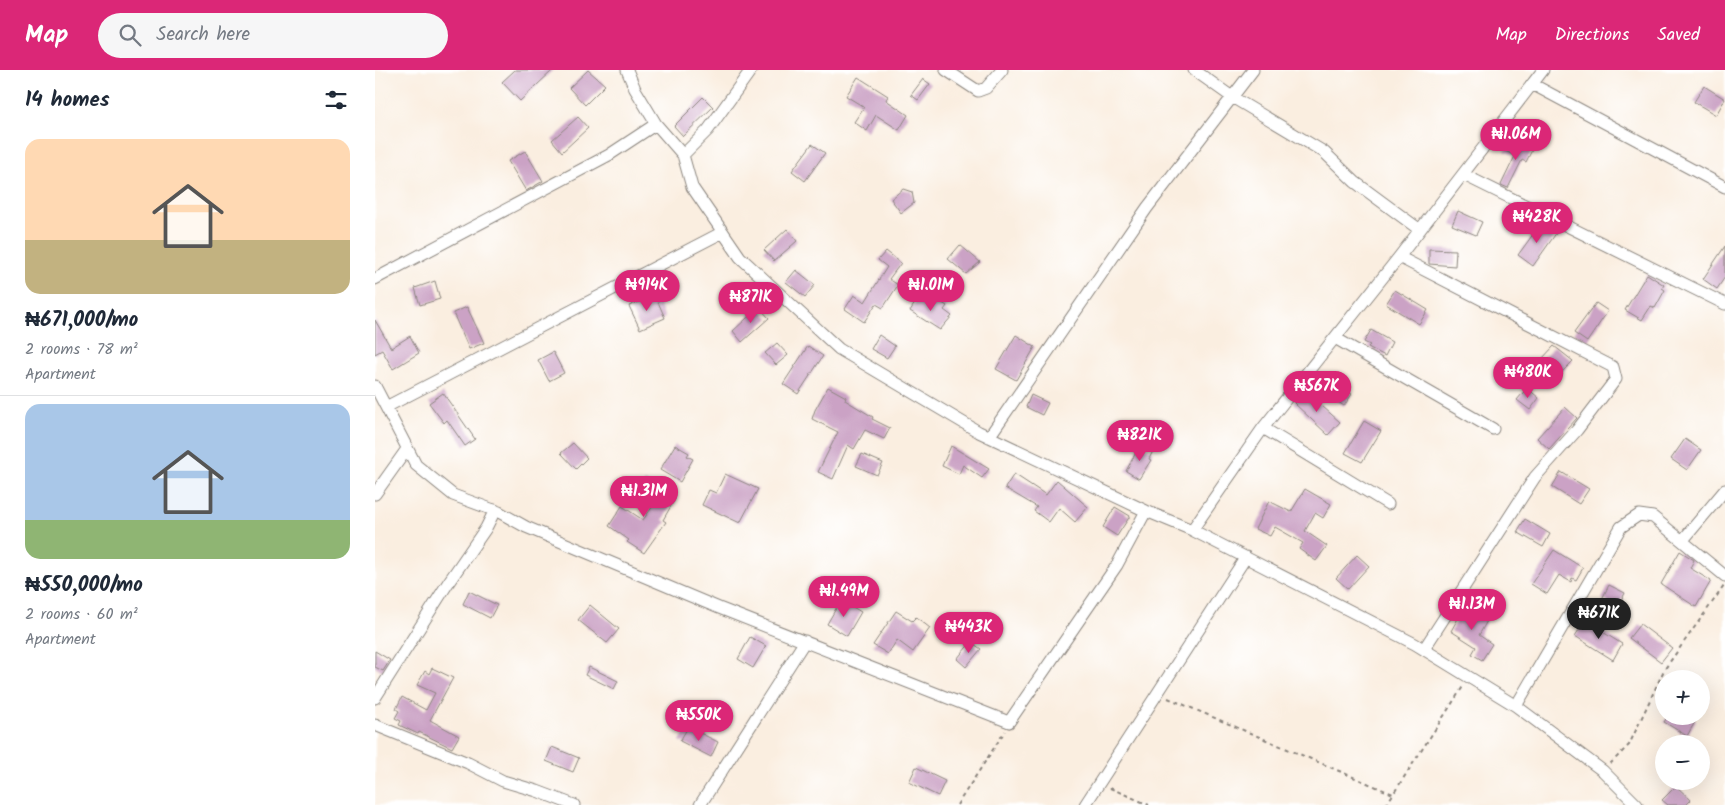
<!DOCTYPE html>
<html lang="en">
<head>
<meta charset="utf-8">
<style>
	:root { --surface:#fff; --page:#f6f6f7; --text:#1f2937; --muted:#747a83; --line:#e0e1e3; --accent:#db2777 }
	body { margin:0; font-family:Kalam,sans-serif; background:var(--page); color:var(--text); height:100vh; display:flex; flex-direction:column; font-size:19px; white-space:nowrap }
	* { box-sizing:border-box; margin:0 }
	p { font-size:16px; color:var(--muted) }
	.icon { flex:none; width:28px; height:28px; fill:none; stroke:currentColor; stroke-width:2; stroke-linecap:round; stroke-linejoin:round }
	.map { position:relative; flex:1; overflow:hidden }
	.panel { display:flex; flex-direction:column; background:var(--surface); width:375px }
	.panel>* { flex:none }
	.fabs { position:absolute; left:1280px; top:600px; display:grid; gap:10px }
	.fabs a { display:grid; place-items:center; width:55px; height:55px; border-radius:50%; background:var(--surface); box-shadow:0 5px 20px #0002; font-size:25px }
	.price { position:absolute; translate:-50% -42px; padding:0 11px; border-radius:18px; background:var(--accent); color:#fff; font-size:16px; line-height:32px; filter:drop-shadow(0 1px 2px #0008) }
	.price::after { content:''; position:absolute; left:50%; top:30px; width:15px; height:11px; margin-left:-8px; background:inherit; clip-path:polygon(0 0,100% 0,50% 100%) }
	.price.selected { background:#222; color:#fff }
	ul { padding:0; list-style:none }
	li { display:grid; align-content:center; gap:10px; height:265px; padding:0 25px }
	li+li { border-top:1px solid var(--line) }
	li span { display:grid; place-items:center; height:155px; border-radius:15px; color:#555 }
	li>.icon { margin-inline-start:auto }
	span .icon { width:90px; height:90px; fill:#fffc; stroke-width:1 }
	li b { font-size:21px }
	h2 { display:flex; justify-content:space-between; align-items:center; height:60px; padding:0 25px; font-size:21px }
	header { display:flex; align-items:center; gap:30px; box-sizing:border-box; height:70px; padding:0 25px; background:var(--accent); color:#fff }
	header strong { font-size:24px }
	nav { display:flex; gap:28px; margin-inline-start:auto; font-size:18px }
	.search { width:350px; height:45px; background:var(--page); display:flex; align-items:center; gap:12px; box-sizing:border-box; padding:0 18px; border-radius:28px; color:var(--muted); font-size:19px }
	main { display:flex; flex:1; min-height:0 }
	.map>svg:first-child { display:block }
	.building { fill:#cba2c5 }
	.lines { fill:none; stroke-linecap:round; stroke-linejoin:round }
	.minor-casing { stroke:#8b857e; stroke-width:13 }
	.path { stroke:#8b857e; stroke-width:2; stroke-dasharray:4 4; stroke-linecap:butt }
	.minor { stroke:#fff; stroke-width:11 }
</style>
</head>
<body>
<header>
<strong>Map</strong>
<div class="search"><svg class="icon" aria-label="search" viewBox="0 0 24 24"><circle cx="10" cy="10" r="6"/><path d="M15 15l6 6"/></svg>Search here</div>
<nav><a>Map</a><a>Directions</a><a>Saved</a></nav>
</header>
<main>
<section class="panel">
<h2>14 homes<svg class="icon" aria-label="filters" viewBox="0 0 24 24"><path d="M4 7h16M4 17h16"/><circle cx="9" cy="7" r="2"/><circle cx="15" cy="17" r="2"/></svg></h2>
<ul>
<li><span style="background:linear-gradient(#ffd9b3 65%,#c2b280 0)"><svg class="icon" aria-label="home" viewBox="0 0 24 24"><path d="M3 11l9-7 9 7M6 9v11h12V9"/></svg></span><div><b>₦671,000/mo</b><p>2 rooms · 78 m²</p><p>Apartment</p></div></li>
<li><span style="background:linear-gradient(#a9c7e8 75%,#8fb573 0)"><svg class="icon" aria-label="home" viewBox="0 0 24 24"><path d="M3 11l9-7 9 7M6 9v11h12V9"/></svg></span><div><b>₦550,000/mo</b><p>2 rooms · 60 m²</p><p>Apartment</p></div></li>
</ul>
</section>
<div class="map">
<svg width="1350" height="735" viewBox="0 0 1350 735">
	<rect width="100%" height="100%" fill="#fff"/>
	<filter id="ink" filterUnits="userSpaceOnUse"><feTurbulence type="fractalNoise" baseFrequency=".02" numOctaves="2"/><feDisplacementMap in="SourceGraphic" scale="10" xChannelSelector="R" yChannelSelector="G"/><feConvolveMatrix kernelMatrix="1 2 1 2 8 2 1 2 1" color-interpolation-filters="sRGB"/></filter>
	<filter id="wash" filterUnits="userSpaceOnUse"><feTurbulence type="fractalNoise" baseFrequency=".0096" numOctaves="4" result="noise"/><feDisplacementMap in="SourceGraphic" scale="20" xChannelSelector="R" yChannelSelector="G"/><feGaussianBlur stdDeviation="1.12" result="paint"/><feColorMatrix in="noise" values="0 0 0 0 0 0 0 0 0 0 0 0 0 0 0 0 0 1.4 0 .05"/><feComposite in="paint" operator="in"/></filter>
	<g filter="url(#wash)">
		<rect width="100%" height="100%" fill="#faeee0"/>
		<g id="blocks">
			<path class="building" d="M140,0H178L145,31L127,12Z
				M213,0L230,15L210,35L194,18Z
				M483,7L513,26L511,30L533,45L524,60L501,45L492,61L479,52L489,37L471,26Z
				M548,9L555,14L543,30L536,25Z
				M1329,16L1350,29L1341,45L1319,32Z
				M328,27L338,37L308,66L299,56Z
				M203,47L213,58L187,82L177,70Z
				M1145,72L1158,78L1151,92L1147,90L1133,118L1126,115L1140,86L1130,81L1134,74L1142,78Z
				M437,74L450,83L430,111L417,101Z
				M150,81L168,111L151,121L133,91Z
				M528,119L537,122L539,133L526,143L516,129Z
				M1083,141L1107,152L1101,165L1077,155Z
				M1167,152L1182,162L1158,196L1143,185Z
				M412,159L422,171L399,191L389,180Z
				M585,175L605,192L591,204L573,189Z
				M1350,176V207L1342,219L1328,209Z
				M1054,179L1081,180L1080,196L1054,194Z
				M511,181L526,193L514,209L523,215L508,238L501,234L489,252L470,239L479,225L490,232L512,197L503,190Z
				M421,200L440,215L430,227L411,212Z
				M1272,204L1289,215L1287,218L1290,220L1280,238L1276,236L1267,250L1250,240Z
				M60,211L65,229L45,235L40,218Z
				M1020,220L1053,240L1044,254L1011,234Z
				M280,225L290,248L265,259L254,236Z
				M545,225L561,235L564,231L572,236L569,240L577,246L565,260L535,241Z
				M1221,233L1233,241L1212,272L1199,263Z
				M92,237L109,273L94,279L78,243Z
				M384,237L394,248L367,272L358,261Z
				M0,250L16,278L35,266L44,283L18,299L7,280L0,284Z
				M996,260L1017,272L1010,286L993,277L995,275L989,272Z
				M504,265L520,276L512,288L496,279Z
				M641,265L660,277L641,310L621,299Z
				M402,273L413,285L401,295L390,283Z
				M433,276L448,286L423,324L408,314Z
				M1179,276L1198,291L1186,303L1166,290Z
				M178,282L189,303L174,311L163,290Z
				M960,314L977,324L969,336L953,325Z
				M453,317L471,327L470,330L498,347L497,349L515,358L509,369L490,360L479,379L473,375L458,409L443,402L463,362L437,349L440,340Z
				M1152,318L1164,328L1155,340L1142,330Z
				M930,321L965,352L953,365L919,333Z
				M68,323L100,369L90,376L72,350L69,353L54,333Z
				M656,325L673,333L667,345L651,337Z
				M1190,337L1202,348L1174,379L1162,368Z
				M989,351L1006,361L987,392L970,383Z
				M1310,369L1326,380L1312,400L1296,389Z
				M198,373L212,388L201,399L186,383Z
				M300,375L314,383L312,386L318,389L305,412L285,400Z
				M765,375L778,381L774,389L776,390L764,409L751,401Z
				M576,376L614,399L607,408L588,395L584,404L567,396Z
				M487,384L508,393L502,405L481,396Z
				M1186,402L1214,419L1204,434L1177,417Z
				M350,404L383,419L365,453L327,435L334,420L341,423Z
				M639,404L671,425L682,410L713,437L700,452L684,438L674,452L659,441L662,437L630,418Z
				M270,411L300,429L288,450L291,452L269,483L252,472L254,470L234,456L247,436L268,450L278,436L261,426Z
				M930,419L956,434L948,448L940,443L930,461L952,476L941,491L924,479L928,473L900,457L895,466L880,459L894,431L916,442Z
				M740,437L755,446L742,466L728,457Z
				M1150,449L1175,464L1168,477L1142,462Z
				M1179,480L1208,498L1201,510L1197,508L1196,512L1184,505L1172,524L1156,514Z
				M1305,481L1319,490L1315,498L1336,511L1321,537L1286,514Z
				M982,485L994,496L973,519L961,508Z
				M1234,515L1250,523L1243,537L1227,529Z
				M94,521L122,535L115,548L88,534Z
				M466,530L486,542L472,566L452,554Z
				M215,535L244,559L232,573L203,550Z
				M1090,536L1113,549L1104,565L1117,574L1107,590L1097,584L1101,577L1076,561Z
				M521,541L537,551L541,547L555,558L538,582L522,570L513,584L498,575Z
				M1210,551L1247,574L1238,590L1200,566Z
				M1265,554L1297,578L1286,592L1254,568Z
				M375,567L391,576L378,598L363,589Z
				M596,572L606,579L591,597L582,589Z
				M0,581L15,590L8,601L0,597Z
				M214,597L243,611L239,619L210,605Z
				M57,598L78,608L55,650L84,666L77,678L44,662L43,664L24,655L26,651L20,648L24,641L21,639L27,627L51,640L60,623L42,615L50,601L54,604Z
				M1293,646H1314L1321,650L1312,666L1289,652Z
				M313,657L343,672L336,687L305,671Z
				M177,677L204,688L198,702L171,691Z
				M541,697L570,711L563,726L534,712Z
				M1301,716L1316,730L1311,735H1293L1287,730Z"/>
		</g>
	</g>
	<g filter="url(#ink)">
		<use href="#blocks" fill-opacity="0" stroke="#8b857e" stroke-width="1"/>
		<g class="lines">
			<g class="minor-casing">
				<path id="minor" d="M252,0L260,19L281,54L308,85L317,117L365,187L464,279L604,362L771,441L817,460L1040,574L1141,636L1228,701L1262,735
					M571,0L603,21L611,18L627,0
					M819,0L857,27L949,82L980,112L1045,160
					M1157,14L1350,117
					M308,85L333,60L376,0
					M1089,105L1350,234
					M1024,187L1238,297L1241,309L1202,360L1160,407L1049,579
					M0,209L234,85L281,54
					M960,268L1118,359
					M0,316L41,395L78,425L124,442L151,457L344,538L634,652L742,495L771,441
					M11,337L348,162
					M888,358L1013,434
					M614,367L772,138L878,0
					M0,424L32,379
					M817,460L888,358L1024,187L1168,0
					M1308,470L1350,420
					M0,628L73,513L111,458L120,440
					M1141,636L1246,457L1264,445L1278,447L1350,506
					M0,655L93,693L128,711L162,721L199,735
					M325,735L430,571
					M710,735L871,487"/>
			</g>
			<path class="path" d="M793,628L1018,724
				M1235,694L1254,675L1289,600L1349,516
				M735,718L774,735
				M582,735L630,661
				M1011,735L1089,615"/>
			<use href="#minor" class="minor"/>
		</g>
	</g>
</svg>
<div class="fabs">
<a>+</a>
<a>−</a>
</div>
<b class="price" style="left:1141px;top:91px">₦1.06M</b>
<b class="price" style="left:1162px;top:174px">₦428K</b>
<b class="price" style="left:272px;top:242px">₦914K</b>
<b class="price" style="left:556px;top:242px">₦1.01M</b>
<b class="price" style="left:376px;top:254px">₦871K</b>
<b class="price" style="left:1153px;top:329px">₦480K</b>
<b class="price" style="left:942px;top:343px">₦567K</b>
<b class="price" style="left:765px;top:392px">₦821K</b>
<b class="price" style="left:269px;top:448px">₦1.31M</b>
<b class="price" style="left:469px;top:548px">₦1.49M</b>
<b class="price" style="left:1097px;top:561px">₦1.13M</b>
<b class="price selected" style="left:1224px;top:570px">₦671K</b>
<b class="price" style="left:594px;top:584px">₦443K</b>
<b class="price" style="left:324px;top:672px">₦550K</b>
</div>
</main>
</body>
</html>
